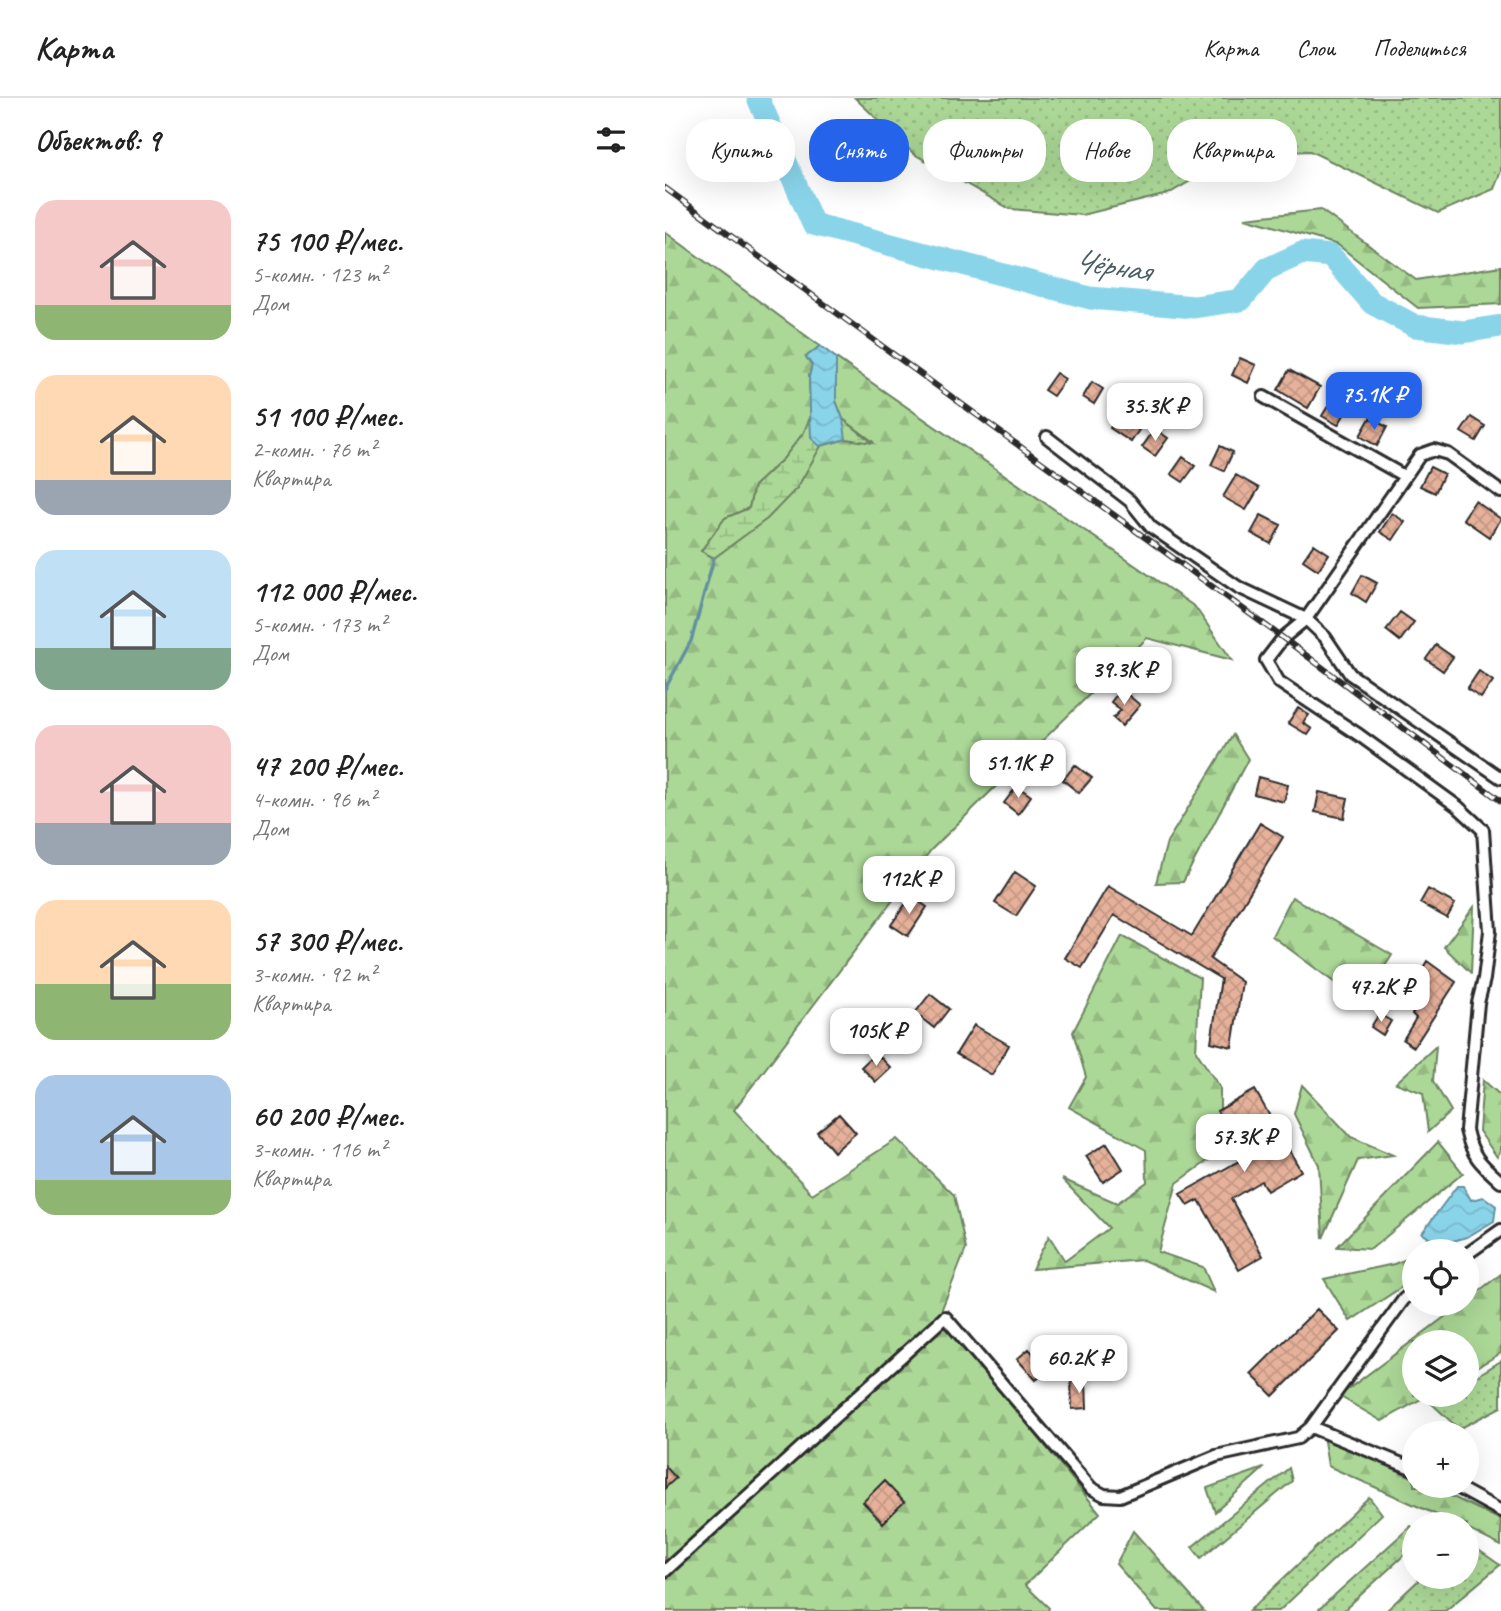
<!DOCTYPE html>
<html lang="ru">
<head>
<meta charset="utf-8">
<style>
	:root { --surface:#fff; --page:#f6f6f6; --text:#222; --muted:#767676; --line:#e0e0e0; --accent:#2563eb }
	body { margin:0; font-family:Caveat,sans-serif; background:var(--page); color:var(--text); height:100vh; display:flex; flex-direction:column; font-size:26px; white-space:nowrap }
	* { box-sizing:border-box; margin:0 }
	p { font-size:23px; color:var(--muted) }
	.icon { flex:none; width:38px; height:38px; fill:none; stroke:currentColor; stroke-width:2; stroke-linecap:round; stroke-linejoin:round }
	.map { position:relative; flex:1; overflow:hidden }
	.details { display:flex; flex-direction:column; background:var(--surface); width:665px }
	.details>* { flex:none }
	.guide { position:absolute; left:21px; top:21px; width:665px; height:63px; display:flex; gap:14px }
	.buttons { position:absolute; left:737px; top:1141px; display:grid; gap:14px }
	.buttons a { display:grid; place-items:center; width:77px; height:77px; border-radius:50%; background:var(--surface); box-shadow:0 7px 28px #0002; font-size:35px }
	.price { position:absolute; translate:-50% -60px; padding:0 16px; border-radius:14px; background:#fff; color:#222; font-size:23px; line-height:46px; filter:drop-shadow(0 2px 4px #0008) }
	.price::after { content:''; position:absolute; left:50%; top:42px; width:21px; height:16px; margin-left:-10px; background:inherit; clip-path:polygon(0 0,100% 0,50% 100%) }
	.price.active { background:var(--accent); color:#fff }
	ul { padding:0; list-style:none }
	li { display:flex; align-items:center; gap:21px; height:175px; padding:0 35px }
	li span { display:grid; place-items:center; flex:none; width:196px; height:140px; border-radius:21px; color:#555 }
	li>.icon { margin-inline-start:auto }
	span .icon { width:84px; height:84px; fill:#fffc; stroke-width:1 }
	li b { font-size:30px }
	h2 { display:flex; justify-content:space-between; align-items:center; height:84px; padding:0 35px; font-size:30px }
	.tag { padding:0 24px; border-radius:28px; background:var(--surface); box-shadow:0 7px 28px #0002; font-size:24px; line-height:63px }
	.tag.active { background:var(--accent); color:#fff }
	header { display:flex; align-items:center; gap:42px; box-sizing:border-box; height:98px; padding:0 35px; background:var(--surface); border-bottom:2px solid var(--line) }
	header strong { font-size:33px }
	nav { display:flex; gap:38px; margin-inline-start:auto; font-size:24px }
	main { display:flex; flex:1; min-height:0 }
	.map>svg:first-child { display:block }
	.grass { fill:url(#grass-dots); stroke:#6c8261; stroke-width:2 }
	.forest { fill:url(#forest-firs); stroke:#6c8261; stroke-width:2 }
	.wetland { fill:url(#wetland-marsh); stroke:#6c8261; stroke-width:2 }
	.water { fill:url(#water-waves); stroke:#64909e; stroke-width:2 }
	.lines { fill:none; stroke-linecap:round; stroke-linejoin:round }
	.stream { stroke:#64909e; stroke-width:3.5 }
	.river { stroke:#8ad4ea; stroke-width:23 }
	.building { fill:url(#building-cross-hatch); stroke:#2b2b2b; stroke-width:2 }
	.minor-casing { stroke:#2b2b2b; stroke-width:16 }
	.minor { stroke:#fff; stroke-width:10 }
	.rail-casing { stroke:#2b2b2b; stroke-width:6 }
	.rail { stroke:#fff; stroke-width:3.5; stroke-dasharray:10; stroke-linecap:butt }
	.labels { text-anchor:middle; stroke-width:7; stroke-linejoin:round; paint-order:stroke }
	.water-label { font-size:32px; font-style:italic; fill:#485e64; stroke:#fff }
</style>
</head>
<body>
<header>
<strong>Карта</strong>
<nav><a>Карта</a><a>Слои</a><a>Поделиться</a></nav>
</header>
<main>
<section class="details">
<h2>Объектов: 9<svg class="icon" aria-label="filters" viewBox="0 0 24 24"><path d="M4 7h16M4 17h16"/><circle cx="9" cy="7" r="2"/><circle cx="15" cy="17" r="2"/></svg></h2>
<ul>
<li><span style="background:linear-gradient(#f6c9c9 75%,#8fb573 0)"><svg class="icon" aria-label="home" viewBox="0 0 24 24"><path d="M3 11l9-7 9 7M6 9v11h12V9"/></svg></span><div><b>75 100 ₽/мес.</b><p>5-комн. · 123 m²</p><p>Дом</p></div></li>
<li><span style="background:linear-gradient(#ffd9b3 75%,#9aa5b1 0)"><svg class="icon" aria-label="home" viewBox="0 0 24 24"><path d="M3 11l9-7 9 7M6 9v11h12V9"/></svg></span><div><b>51 100 ₽/мес.</b><p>2-комн. · 76 m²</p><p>Квартира</p></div></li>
<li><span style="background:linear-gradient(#bfe0f5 70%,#7fa58c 0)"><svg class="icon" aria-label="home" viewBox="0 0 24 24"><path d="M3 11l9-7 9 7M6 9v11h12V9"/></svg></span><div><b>112 000 ₽/мес.</b><p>5-комн. · 173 m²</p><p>Дом</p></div></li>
<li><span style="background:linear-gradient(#f6c9c9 70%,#9aa5b1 0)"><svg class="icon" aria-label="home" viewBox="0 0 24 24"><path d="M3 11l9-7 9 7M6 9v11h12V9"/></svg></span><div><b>47 200 ₽/мес.</b><p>4-комн. · 96 m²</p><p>Дом</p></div></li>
<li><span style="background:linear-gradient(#ffd9b3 60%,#8fb573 0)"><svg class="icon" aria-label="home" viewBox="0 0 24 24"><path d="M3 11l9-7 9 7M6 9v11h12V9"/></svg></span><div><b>57 300 ₽/мес.</b><p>3-комн. · 92 m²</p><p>Квартира</p></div></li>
<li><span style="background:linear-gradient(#a9c7e8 75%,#8fb573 0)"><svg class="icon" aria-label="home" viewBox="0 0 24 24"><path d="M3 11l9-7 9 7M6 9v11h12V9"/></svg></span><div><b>60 200 ₽/мес.</b><p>3-комн. · 116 m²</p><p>Квартира</p></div></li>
</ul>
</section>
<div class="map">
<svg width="836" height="1513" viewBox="0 0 836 1513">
	<defs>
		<pattern id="grass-dots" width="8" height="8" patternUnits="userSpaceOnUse" patternTransform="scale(1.75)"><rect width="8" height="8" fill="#acd897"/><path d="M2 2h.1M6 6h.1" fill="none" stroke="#94ba82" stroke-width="1.8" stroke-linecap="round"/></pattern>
		<pattern id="forest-firs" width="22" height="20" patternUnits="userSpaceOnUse" patternTransform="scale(1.75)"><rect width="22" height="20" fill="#acd897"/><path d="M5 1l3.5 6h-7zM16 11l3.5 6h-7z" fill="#94ba82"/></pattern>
		<pattern id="wetland-marsh" width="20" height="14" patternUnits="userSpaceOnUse" patternTransform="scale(1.75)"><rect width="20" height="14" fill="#acd897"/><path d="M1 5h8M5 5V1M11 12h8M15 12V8" fill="none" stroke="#94ba82"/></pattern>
		<pattern id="water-waves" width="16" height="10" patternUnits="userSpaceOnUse" patternTransform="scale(1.75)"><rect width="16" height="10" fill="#8ad4ea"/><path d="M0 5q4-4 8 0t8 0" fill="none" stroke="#77b6c9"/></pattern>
		<pattern id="building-cross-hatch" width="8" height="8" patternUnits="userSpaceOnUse" patternTransform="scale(1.75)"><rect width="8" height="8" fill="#e6b19a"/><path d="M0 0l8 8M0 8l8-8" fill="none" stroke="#c59885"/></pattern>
	</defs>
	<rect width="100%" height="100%" fill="#fff"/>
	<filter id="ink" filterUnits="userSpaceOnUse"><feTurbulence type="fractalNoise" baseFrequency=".0143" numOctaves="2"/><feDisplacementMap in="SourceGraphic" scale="14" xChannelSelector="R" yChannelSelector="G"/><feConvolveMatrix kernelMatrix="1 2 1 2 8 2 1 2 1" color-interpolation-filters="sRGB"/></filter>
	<g filter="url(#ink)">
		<path class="grass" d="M190,0H836V73L829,91L773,115L645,53L572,56L503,96L417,117L345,111L249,56Z
			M836,1263V1309L794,1331L766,1305L780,1297H802V1284Z
			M599,1370L550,1414L542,1390Z
			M624,1370L627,1383L536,1460L527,1449Z
			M704,1399L717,1416L614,1513H584Z
			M746,1428L749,1430V1448L678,1513H652Z
			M802,1444L835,1467L780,1513H721L757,1479H802Z"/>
		<path class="forest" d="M656,112L751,182L836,168V206L753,210L673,147L580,120Z
			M0,134L155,248L141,259L147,267L144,279L146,318L139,334L118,361L89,388L84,410L60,420L36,453L132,390L155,348L181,341L207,343L178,321L171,303V260L530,509L567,562L482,540L266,752L69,1012L147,1096L232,1041L289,1097L301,1151L274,1218L435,1415L360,1487L384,1510L383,1513H0Z
			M568,637L583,661L518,784L491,785L502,744Z
			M627,799L727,857L697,905L607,838Z
			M809,809L806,875L779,849Z
			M457,838L535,880L531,953L555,990V1054L512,1085L493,1154L538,1169L549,1194L478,1162L367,1171L384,1138L400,1163L444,1130L397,1081L452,1105L482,1084L481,1052L404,1009L421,979L408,934Z
			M771,948L768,983L786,1013L763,1034L758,995L731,985Z
			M818,982L836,998V1052L832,1059L814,1033Z
			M637,987L686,1039L728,1057L693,1062L658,1140L654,1067L629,1016Z
			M773,1044L798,1075L706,1151L672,1149Z
			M749,1158V1181L685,1223L659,1181L729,1166Z
			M836,1176V1255L802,1275V1244H749V1297H763L717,1323L674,1298L797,1206H802V1202Z
			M658,1337L749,1380V1388H765L836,1422V1448L802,1431V1426H792L663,1368Z
			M468,1433L539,1513H492L451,1466Z"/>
		<path class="wetland" d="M155,248L171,260V303L178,321L208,345L181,341L156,348L132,390L102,421L49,460L36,453L60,420L84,410L89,388L118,361L139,334L146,318L144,279L147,267L141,259Z"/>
		<path class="water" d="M155,248L171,260V303L178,321L181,341L155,348L146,340L144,279L147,267L141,259Z
			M792,1088H798L806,1102L819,1099L831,1108L829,1123L802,1139L774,1147L757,1135Z"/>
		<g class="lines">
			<path class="stream" d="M0,591L26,543L49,460"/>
			<path class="river" d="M93,0L148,126L425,200L529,209L576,202L602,171L637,155L666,158L707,205L750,228L798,234L836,228"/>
		</g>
		<path class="building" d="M575,260L591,267L583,285L567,277Z
			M624,272L655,289L643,310L613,292Z
			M391,275L400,281L388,298L379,292Z
			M427,284L438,291L429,306L418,299Z
			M476,300L489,309L466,344L445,330L456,312L465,317Z
			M668,300L684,309L673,327L657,318Z
			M806,319L820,328L811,343L796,334Z
			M705,320L722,329L712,348L695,338Z
			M490,331L503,340L490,358L477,349Z
			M555,348L568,354L559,373L546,367Z
			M518,359L530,368L518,384L506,376Z
			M765,369L779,376L770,395L755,388Z
			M571,377L594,390L581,412L558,399Z
			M810,403L836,421L824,439L798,421Z
			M727,415L740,424L728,442L715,434Z
			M596,417L616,427L606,446L586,435Z
			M649,446L664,456L653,472L638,462Z
			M697,477L712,485L701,504L687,495Z
			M735,514L749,524L735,543L721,532Z
			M771,547L788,559L778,573L761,561Z
			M814,573L828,583L816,600L802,591Z
			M456,591L475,607L457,628L448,620L456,612L446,604Z
			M633,610L644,617L638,625L647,631L643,637L623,625Z
			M410,667L427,680L414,695L398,682Z
			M593,679L623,687L619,704L589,696Z
			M352,688L366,698L353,716L339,705Z
			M654,694L683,700L679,720L650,714Z
			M595,725L618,739L545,861L577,884L567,949L546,944L556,881L449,817L417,870L400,860L443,788L527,838Z
			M350,774L371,788L351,818L330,805Z
			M763,791L790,806L782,820L755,805Z
			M246,798L262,809L243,838L226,827Z
			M762,863L791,884L749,949L738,942L751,920L747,916L762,892L750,884Z
			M265,896L284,911L269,930L250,915Z
			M714,916L726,923L718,937L706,929Z
			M309,927L344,947L327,977L291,956Z
			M211,955L226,970L211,984L196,969Z
			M590,992L636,1073L602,1093L596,1083L566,1101L598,1158L574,1172L534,1102L523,1108L515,1096L579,1060L552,1013Z
			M174,1016L191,1035L169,1054L152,1034Z
			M442,1045L458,1071L438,1084L421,1058Z
			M652,1211L674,1233L608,1298L586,1276Z
			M364,1251L383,1272L371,1282L352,1261Z
			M406,1283H421L422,1310L407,1311Z
			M0,1368L11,1380L0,1390Z
			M219,1383L239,1404L218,1425L198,1404Z"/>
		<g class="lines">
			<g class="minor-casing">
				<path id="minor" d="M599,299L739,378
					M382,339L465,403L486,429L573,489L641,521L660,539L685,576L836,680
					M836,394L783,356L769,352L755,357L641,521L618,540L601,562L614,584L694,637L792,708L818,732L825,833L819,881L813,905L801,1032C807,1059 816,1066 836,1084
					M802,1156L836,1132
					M646,1329L749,1371
					M790,1388L836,1413
					M0,1473L280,1219L426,1390L439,1397L455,1398L551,1358L633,1340L646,1329L739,1201L749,1193"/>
			</g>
			<use href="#minor" class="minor"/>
			<g class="rail-casing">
				<path id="rail" d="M0,90L618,540L836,703"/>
			</g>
			<use href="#rail" class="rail"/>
		</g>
	</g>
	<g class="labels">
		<g class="water-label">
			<text transform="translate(447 167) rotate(8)" y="11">Чёрная</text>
		</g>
	</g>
</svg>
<div class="buttons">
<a><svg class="icon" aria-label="locate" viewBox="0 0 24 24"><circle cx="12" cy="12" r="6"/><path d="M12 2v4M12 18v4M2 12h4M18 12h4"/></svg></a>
<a><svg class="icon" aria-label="layers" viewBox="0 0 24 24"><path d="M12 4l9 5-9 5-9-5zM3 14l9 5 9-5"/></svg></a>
<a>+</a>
<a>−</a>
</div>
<b class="price active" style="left:709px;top:334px">75.1K ₽</b>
<b class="price" style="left:490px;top:345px">35.3K ₽</b>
<b class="price" style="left:459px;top:609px">39.3K ₽</b>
<b class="price" style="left:353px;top:702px">51.1K ₽</b>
<b class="price" style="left:244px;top:818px">112K ₽</b>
<b class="price" style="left:716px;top:926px">47.2K ₽</b>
<b class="price" style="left:211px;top:970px">105K ₽</b>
<b class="price" style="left:579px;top:1076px">57.3K ₽</b>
<b class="price" style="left:414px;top:1297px">60.2K ₽</b>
<div class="guide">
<a class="tag">Купить</a>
<a class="tag active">Снять</a>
<a class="tag">Фильтры</a>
<a class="tag">Новое</a>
<a class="tag">Квартира</a>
</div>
</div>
</main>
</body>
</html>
